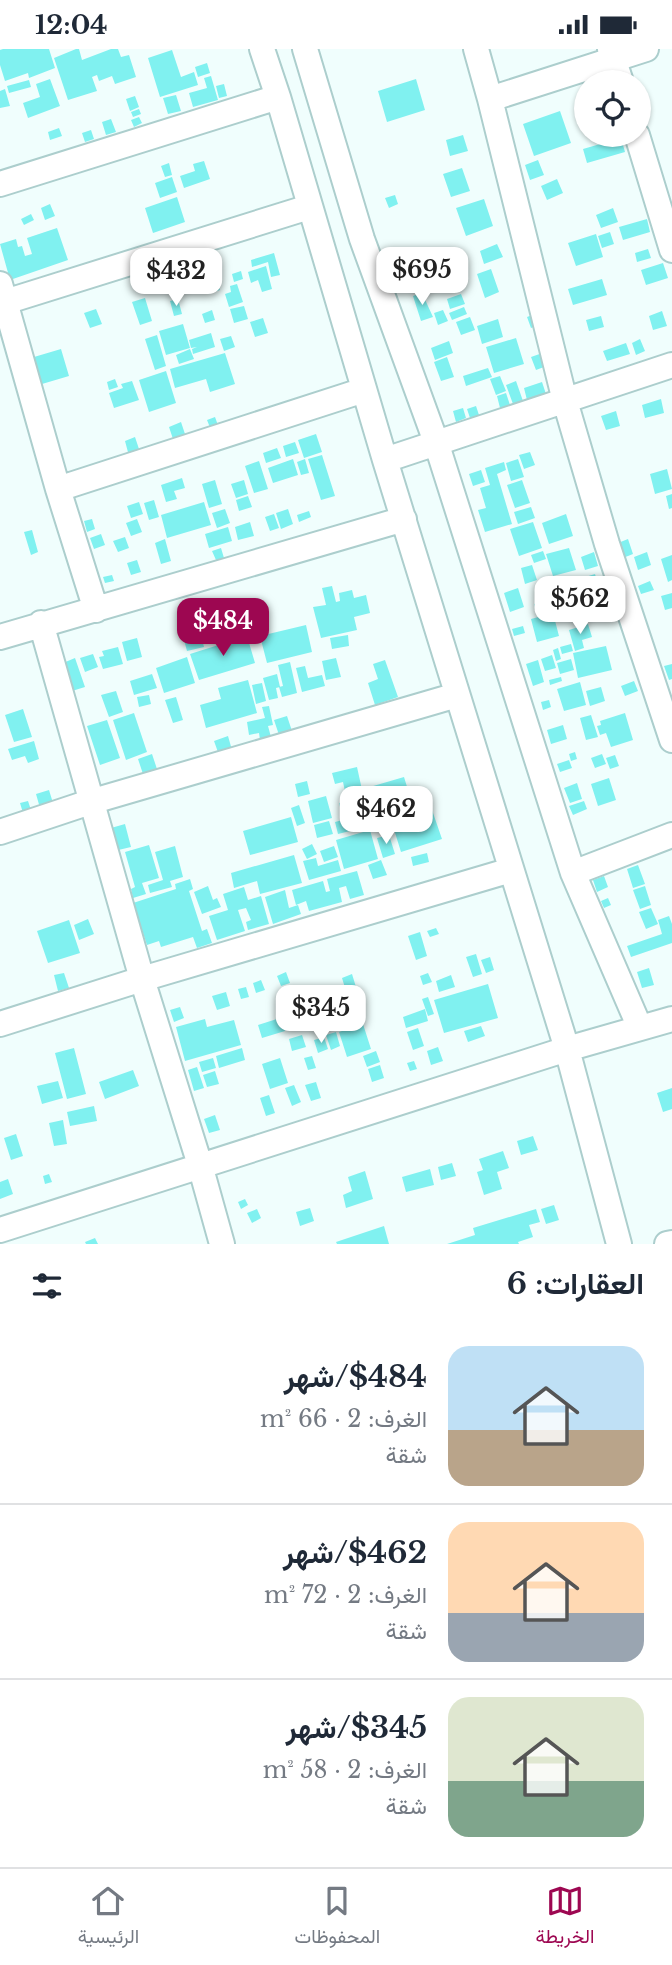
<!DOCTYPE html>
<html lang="ar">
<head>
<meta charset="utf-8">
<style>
	:root { --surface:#fff; --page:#f2f2f3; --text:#1f2937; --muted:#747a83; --line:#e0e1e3; --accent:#9d0751 }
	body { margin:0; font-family:"Libre Baskerville",Vazirmatn,serif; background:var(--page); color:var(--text); direction:rtl; height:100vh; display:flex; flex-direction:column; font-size:26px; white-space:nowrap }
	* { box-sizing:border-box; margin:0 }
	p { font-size:23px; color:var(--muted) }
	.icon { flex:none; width:38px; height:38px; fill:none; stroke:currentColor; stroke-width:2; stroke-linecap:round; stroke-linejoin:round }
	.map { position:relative; height:1195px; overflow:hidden; direction:ltr }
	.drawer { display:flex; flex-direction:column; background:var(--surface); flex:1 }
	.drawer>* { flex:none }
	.fabs { position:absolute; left:574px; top:21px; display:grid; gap:14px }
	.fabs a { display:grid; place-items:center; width:77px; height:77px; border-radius:50%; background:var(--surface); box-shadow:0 2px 5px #0004; font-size:35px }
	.price { position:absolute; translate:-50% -60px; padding:0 16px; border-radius:14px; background:#fff; color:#222; font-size:23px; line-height:46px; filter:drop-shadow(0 2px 4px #0008) }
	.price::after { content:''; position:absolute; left:50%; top:42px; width:21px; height:16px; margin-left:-10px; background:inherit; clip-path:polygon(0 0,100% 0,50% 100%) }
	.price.current { background:var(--accent); color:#fff }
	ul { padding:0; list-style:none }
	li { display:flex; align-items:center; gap:21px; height:175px; padding:0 28px }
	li+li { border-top:2px solid var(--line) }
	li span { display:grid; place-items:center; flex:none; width:196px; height:140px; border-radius:21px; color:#555 }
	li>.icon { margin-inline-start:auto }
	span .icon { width:84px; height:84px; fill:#fffc; stroke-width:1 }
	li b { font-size:30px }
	h2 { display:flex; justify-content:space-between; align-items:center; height:84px; padding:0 28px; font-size:30px }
	.status { display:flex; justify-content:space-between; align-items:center; height:49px; padding:0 35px; background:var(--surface); direction:ltr }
	.status svg { height:19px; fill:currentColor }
	.tabs { display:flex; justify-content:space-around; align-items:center; height:98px; border-top:2px solid var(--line); background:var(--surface); font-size:19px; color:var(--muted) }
	.tabs a { display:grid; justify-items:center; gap:4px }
	.tabs .current { color:var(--accent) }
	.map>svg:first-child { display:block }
	.building { fill:#80f1f0 }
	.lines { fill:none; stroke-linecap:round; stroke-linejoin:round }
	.street-casing { stroke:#accecd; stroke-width:28 }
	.street { stroke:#fff; stroke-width:24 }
</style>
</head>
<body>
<div class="status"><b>12:04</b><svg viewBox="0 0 49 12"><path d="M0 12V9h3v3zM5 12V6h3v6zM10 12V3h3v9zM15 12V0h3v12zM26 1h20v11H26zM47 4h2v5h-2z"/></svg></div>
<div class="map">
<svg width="672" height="1195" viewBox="0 0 672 1195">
	<rect width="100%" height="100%" fill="#f0fefd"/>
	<path class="building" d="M3,0H49L55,19L29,29L28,24L5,32L0,16V1Z
		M76,0H79L82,11L111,0H118L121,8L129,6L136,28L115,35L112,27L99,32L97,26L92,28L97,42L68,51L54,9Z
		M172,1L181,28L194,23L198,36L160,48L148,9Z
		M207,14L210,24L198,28L195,18Z
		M211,27L218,51L193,58L189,44L207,39L204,29Z
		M50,30L60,57L28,69L23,54L40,48L36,35Z
		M416,30L425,61L387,73L378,42Z
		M29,31L31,38L9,44L7,37Z
		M224,35L227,47L219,49L216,37Z
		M5,40L10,57L0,59V42Z
		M176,46L181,62L168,65L163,49Z
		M135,47L139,58L130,62L126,50Z
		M139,60L141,65L133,68L131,63Z
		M560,62L571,94L534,107L523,75Z
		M139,68L142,74L134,78L131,71Z
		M111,70L116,83L106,86L102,73Z
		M59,79L62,87L50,91L48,83Z
		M91,81L94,90L85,93L82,84Z
		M463,86L468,102L450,107L446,91Z
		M621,89L625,103L587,114L583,100Z
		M538,111L544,126L530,131L525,116Z
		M204,112L210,130L184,139L180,127L195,122L193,115Z
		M169,114L172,126L165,128L161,117Z
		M462,119L470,142L451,148L443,125Z
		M172,128L177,143L160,149L155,134Z
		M557,130L563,144L547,151L541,137Z
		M395,146L398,155L389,159L385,149Z
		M177,148L185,173L153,184L145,159Z
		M484,150L493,177L466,187L456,159Z
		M50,155L55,167L45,171L41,159Z
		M613,159L618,173L601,179L596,166Z
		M31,165L34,171L24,176L21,170Z
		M647,170L650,183L623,191L619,178Z
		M57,179L68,211L10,231L0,195L16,190L18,198L22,197L25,207L32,205L27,189Z
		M610,183L614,195L602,199L598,187Z
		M596,185L603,208L576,217L568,194Z
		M497,195L503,208L484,215L480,202Z
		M648,200L651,209L637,213L635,204Z
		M436,203L440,215L431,219L426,206Z
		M274,204L280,226L271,228L268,213L252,218L251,211Z
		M663,214L668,229L646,236L641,221Z
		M266,217L272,240L262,243L258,231L251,234L248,223Z
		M440,219L444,233L437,235L433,222Z
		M491,220L499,243L485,249L477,225Z
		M241,222L243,230L234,233L232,225Z
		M422,228L426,239L412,244L408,233Z
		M216,229L220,241L207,245L204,233Z
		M602,230L607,246L573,256L568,240Z
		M237,235L243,253L229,258L225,245L231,243L230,237Z
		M422,244L433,268L421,272L413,247Z
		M461,245L465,255L450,260L447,250Z
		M145,249L152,272L140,276L132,253Z
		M178,250L182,265L174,267L170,252Z
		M244,257L248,270L234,274L230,260Z
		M464,258L467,265L452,271L449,264Z
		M96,260L102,275L90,279L84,264Z
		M212,261L215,271L205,274L202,265Z
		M443,261L448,272L438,276L434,264Z
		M662,262L667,277L653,281L649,267Z
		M535,265L539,276L531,279L527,268Z
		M601,267L604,278L589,282L586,271Z
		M470,268L475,281L461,286L456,273Z
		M263,269L268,284L255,288L250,273Z
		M498,270L503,288L482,295L477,277Z
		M183,275L190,299L166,306L159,282Z
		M211,284L215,298L193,305L192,300L197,298L191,299L189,291Z
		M157,286L166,317L155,321L145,290Z
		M231,287L235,298L224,302L220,290Z
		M516,289L524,315L494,324L486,298Z
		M640,290L645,302L636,306L632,294Z
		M449,292L453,304L435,311L431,299Z
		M626,294L630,305L607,312L603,302Z
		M61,300L69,327L42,335L34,308Z
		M190,300L194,310L179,315L176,306Z
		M548,302L552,315L536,321L531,308Z
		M225,304L235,335L210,343L206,330L175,339L170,320Z
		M447,308L454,328L441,332L434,313Z
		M488,319L492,328L466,337L463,327Z
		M166,322L176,354L149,363L139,331Z
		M500,327L506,342L496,346L490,330Z
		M115,330L118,338L109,341L107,333Z
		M132,332L139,351L114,359L109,344L123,339L121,335Z
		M516,332L523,352L513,355L506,336Z
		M542,333L546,345L527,351L524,339Z
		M506,344L510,356L500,359L497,347Z
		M661,350L664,364L645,369L642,356Z
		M476,357L479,366L470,369L467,360Z
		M463,359L466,369L456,373L453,362Z
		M616,362L620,377L606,381L601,367Z
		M215,368L219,379L211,381L207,371Z
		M181,373L186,388L174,393L169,378Z
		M316,385L322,403L304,409L298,391Z
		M135,388L140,403L129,407L125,392Z
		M295,393L299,404L286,408L283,397Z
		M277,399L281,409L266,414L263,404Z
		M530,403L535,416L524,420L519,406Z
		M322,406L335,447L321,451L308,410Z
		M293,410L298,426L273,434L268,419Z
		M305,410L309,424L301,426L297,413Z
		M518,410L524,428L511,432L506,414Z
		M259,412L268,440L254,444L245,417Z
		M504,413L506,421L497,425L512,475L485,483L478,461L486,459L480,439L490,436L485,419Z
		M667,420L672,440L655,445L650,425Z
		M481,421L485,433L473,437L469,425Z
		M182,429L185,439L174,442L177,450L166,453L161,436Z
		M215,431L222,455L209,459L202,435Z
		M244,431L248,445L236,449L231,435Z
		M522,431L530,454L515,459L507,436Z
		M672,445V459L669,460L666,447Z
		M248,447L252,458L239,462L236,451Z
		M154,451L159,468L149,471L144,454Z
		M139,453L143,465L131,469L127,457Z
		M204,453L211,476L167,489L161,466Z
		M531,458L535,469L518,475L514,463Z
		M225,460L230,474L217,479L212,464Z
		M288,460L293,475L281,480L276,464Z
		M309,462L311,468L299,473L297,466Z
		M274,465L279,479L270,482L265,468Z
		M566,465L573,487L549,495L542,474Z
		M92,470L95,480L87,483L84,472Z
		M137,470L142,483L131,487L126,474Z
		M250,473L254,487L238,491L235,478Z
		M533,473L542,499L519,507L510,480Z
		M228,478L232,492L209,499L205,485Z
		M32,481L38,503L31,506L24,483Z
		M101,485L105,496L94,500L90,489Z
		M125,488L129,499L118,503L113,492Z
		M165,490L171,512L161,515L155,494Z
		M628,490L633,505L623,509L618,494Z
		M221,499L224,509L216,511L212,502Z
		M569,499L576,521L553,527L546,505Z
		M543,502L546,510L534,514L531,506Z
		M594,503L598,517L585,521L581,508Z
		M647,503L651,516L638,521L634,508Z
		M672,506V531L668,533L661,510Z
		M137,511L141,523L131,526L127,514Z
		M532,516L537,531L525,535L521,519Z
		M595,525L600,542L585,546L587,554L563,560L555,532L565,529L566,534Z
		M112,526L114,532L105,534L103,528Z
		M650,532L654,541L641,545L638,537Z
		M332,537L336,553L340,552L339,544L352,541L354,549L366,546L370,564L354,568L357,581L321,589L313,558L326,556L322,539Z
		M518,539L524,558L510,563L504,544Z
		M672,544V559L665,561L661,547Z
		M553,549L556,557L537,563L534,555Z
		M553,564L559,587L537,593L531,570Z
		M588,575L592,588L582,591L584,599L575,602L569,581Z
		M306,576L312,603L267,614L260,587Z
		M523,577L525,584L514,587L512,580Z
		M201,586L204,598L187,602L184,591Z
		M348,586L349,597L332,600L330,589Z
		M247,587L255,614L199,631L190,605Z
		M137,589L142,608L127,612L122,593Z
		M571,595L573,602L562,605L560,598Z
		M606,597L612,621L578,629L573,604Z
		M118,598L123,615L103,620L99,608L104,607L102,602Z
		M558,599L561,610L556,612L553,601Z
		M93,605L98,618L85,623L80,609Z
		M552,606L556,619L545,622L541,610Z
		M187,608L195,634L164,644L156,619Z
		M75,609L85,638L72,642L63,614Z
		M336,609L341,628L326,631L322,612Z
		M571,610L574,621L560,625L557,614Z
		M385,611L398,648L375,656L368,634L378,630L373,615Z
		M538,611L544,633L533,637L526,615Z
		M290,613L297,644L282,648L279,638L283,637L278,616Z
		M672,615V630L669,631L664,617Z
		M305,617L308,629L322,626L325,637L302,643L296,619Z
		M152,625L157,639L134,646L130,632Z
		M277,625L280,638L276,639L278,649L269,651L263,629Z
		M561,628L562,632L550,636L549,631Z
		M248,631L257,664L206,679L200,656L221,650L218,639Z
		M634,632L638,642L625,647L621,637Z
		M580,633L586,656L564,662L557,640Z
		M262,634L266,652L256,655L252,636Z
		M601,638L605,652L590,657L586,642Z
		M116,642L123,663L109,668L101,646Z
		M149,646L151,655L139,658L137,648Z
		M176,648L183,671L173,674L165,651Z
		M549,651L551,658L543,661L541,653Z
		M269,657L273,676L268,677L271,688L260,691L259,684L249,686L247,673L265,669L262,658Z
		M23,660L32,688L14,693L5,666Z
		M134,664L147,703L126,711L113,671Z
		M625,664L633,691L611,698L606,684L600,686L597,677L601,676L600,672Z
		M591,666L598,688L586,691L580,669Z
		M287,667L292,682L279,686L274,671Z
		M107,671L120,709L100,716L87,677Z
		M563,676L567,690L551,695L547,681Z
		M228,687L232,701L219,706L214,692Z
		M34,692L39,710L28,714L25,707L12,711L8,700Z
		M575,703L577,710L571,712L569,705Z
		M152,705L158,723L144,728L138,710Z
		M602,705L606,715L595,719L591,709Z
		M615,706L619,717L610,720L606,709Z
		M569,711L572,719L560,723L557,715Z
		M357,718L370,777L338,785L335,773L354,768L353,764L342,766L339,754L347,752L343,733L335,735L332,724Z
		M404,728L412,754L371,766L363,740Z
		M609,729L616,751L598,757L591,735Z
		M307,732L310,745L298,748L295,735Z
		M577,734L582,750L570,754L564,739Z
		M49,741L53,754L40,759L36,745Z
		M326,747L332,769L313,774L308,752Z
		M430,750L431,756L406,764L405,758Z
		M28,752L31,761L23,764L20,754Z
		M584,752L587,760L573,766L569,757Z
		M299,756L305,774L297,777L291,759Z
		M432,761L442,790L401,803L392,774Z
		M291,768L298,793L250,806L243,782Z
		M329,772L333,785L317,789L314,776Z
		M125,775L131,798L110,803L104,781Z
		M370,781L378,810L344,820L336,791Z
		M389,786L395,805L383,809L377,789Z
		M312,795L317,805L307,810L302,800Z
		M149,796L159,829L142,834L146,845L133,849L131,840L135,838L125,803Z
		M175,797L183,828L170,832L172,838L150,844L148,836L163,831L155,803Z
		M334,797L338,808L324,813L320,802Z
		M427,804L429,813L413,817L411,808Z
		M294,806L302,834L260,845L257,832L234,839L231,824Z
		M316,809L318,817L338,811L341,822L309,831L303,812Z
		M381,811L387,826L373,830L368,816Z
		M638,816L645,835L633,839L627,820Z
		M357,822L364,846L350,850L346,837L339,839L342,853L309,862L306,852L296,856L292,841L323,832L326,843L330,842L327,830Z
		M604,827L608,838L597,843L593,831Z
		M190,830L193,840L189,842L202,882L207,880L212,894L197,899L193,888L161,898L159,892L147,896L133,854L176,840L175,835Z
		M208,837L213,851L217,849L221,858L202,865L194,843Z
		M645,837L651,856L640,860L633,841Z
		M244,838L248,851L261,847L269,875L248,881L246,873L251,871L246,859L238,861L245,882L217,891L209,867L228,861L223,845Z
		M285,841L289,859L298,856L301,865L273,875L265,848Z
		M608,849L611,856L604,859L601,852Z
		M651,859L658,875L646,880L639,863Z
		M669,867L672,875V894L631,908L627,897L662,885L658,871Z
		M88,870L94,885L79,891L74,876Z
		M69,871L80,904L48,914L37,882Z
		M436,879L439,885L430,888L427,882Z
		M420,883L427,907L416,911L408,887Z
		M476,905L482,925L473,928L466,908Z
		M490,908L494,921L486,924L481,911Z
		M649,919L654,936L642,939L637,923Z
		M286,923L290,934L281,937L277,927Z
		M64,924L69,939L58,942L54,926Z
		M428,924L432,933L423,936L420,927Z
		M352,925L356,938L346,942L342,929Z
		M451,926L455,938L439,943L436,932Z
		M261,931L265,941L256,944L253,934Z
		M488,935L498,969L444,984L434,951Z
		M246,938L249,948L241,950L238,940Z
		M226,943L230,957L217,961L212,947Z
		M428,948L434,965L428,967L422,950Z
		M180,958L184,969L174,973L170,961Z
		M425,960L428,972L406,979L403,968Z
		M329,961L332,972L306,980L302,969Z
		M280,969L285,982L262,989L258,976Z
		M205,970L207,978L234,971L241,996L185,1012L176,978Z
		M363,975L371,1000L347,1008L339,983Z
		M481,977L485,987L468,993L464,982Z
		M418,979L424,997L413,1001L407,983Z
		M336,983L340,997L331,1001L326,986Z
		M302,986L306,998L292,1002L289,990Z
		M324,988L328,1000L318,1004L314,991Z
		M438,998L443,1012L431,1016L427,1002Z
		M74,999L86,1045L67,1050L55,1004Z
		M242,999L245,1011L219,1019L216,1007Z
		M376,1002L380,1013L367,1018L363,1007Z
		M312,1007L316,1019L308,1021L304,1009Z
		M213,1009L216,1019L202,1023L199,1013Z
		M280,1009L288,1034L270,1040L262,1015Z
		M414,1012L417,1020L410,1022L407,1014Z
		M380,1016L384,1029L372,1033L368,1020Z
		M197,1018L204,1039L194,1042L188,1021Z
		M133,1021L139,1037L105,1050L99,1033Z
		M215,1022L219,1035L207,1038L203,1026Z
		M58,1032L63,1049L42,1055L37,1037Z
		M316,1033L321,1049L311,1052L305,1036Z
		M294,1036L301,1053L292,1057L285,1039Z
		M672,1039V1060L663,1063L657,1044Z
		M269,1046L275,1064L266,1067L260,1049Z
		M94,1057L97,1072L70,1077L67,1063Z
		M215,1066L220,1081L209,1084L204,1070Z
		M63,1071L67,1095L54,1097L49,1074Z
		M16,1085L23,1107L11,1111L4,1089Z
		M533,1087L538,1101L521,1106L517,1092Z
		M503,1102L509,1119L497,1123L502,1140L484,1146L477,1123L483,1121L479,1110Z
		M452,1114L456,1127L441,1131L438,1118Z
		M430,1120L434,1136L406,1143L402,1128Z
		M365,1122L373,1150L346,1159L343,1146L352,1142L348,1128Z
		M49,1125L52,1133L45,1135L43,1127Z
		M8,1130L13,1145L0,1150V1133Z
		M245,1150L248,1156L241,1160L238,1153Z
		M554,1156L559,1171L546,1175L541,1160Z
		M310,1159L314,1172L300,1177L296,1163Z
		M257,1160L261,1169L252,1174L247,1164Z
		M536,1160L540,1173L529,1176L533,1188L518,1193L519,1195H447L475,1186L473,1179Z
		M384,1177L389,1195H337L336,1193Z
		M95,1189L98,1195H86L85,1193Z"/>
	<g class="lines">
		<g class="street-casing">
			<path id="street" d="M262,0L278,48L385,411L567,1000L619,1195
				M305,0L362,190L436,393L573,824L640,979
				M476,0L490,50L565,352L607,495L672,691
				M610,0L621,33
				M490,50L646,0
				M637,86L672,201
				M0,135L278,48
				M0,235L58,440L96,561
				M5,253L309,158
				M385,411L672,316
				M58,440L364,341
				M41,574L142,930L200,1116L222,1195
				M0,588L404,470
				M0,783L90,753L457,646
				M573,824L672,786
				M0,975L142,930L511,821
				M0,1181L567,1000L672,970
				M667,1195L672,1194"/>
		</g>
		<use href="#street" class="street"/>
	</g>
</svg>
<div class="fabs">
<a><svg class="icon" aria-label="locate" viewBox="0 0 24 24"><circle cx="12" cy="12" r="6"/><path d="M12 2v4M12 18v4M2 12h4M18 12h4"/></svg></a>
</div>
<b class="price" style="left:422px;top:258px">$695</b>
<b class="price" style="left:176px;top:259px">$432</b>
<b class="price" style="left:580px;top:587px">$562</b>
<b class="price current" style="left:223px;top:609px">$484</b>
<b class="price" style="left:386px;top:797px">$462</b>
<b class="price" style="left:321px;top:996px">$345</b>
</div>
<section class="drawer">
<h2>العقارات: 6<svg class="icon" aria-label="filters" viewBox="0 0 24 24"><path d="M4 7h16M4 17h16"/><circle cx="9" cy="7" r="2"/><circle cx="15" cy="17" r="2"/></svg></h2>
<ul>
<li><span style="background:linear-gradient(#bfe0f5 60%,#b9a48a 0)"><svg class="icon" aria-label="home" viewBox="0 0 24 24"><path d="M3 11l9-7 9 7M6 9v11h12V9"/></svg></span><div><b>$484/شهر</b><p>الغرف: 2 · 66 m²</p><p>شقة</p></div></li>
<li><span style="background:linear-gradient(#ffd9b3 65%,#9aa5b1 0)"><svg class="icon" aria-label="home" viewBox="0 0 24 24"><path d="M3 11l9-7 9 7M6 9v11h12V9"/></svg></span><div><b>$462/شهر</b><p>الغرف: 2 · 72 m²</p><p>شقة</p></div></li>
<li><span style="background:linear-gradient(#dfe7d0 60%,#7fa58c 0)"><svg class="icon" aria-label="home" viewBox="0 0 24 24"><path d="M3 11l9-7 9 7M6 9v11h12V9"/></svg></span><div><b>$345/شهر</b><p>الغرف: 2 · 58 m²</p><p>شقة</p></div></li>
</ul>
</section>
<nav class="tabs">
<a class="current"><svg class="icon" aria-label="map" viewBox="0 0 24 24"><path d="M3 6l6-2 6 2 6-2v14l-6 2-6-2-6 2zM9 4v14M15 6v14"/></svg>الخريطة</a>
<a><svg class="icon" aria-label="saved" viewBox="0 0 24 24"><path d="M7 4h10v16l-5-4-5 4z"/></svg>المحفوظات</a>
<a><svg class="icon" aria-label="home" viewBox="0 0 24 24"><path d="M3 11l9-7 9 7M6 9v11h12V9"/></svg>الرئيسية</a>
</nav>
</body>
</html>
